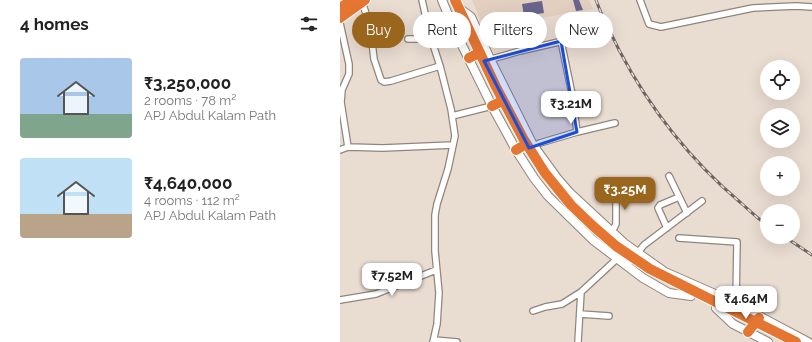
<!DOCTYPE html>
<html lang="en">
<head>
<meta charset="utf-8">
<style>
	:root { --surface:#fff; --page:#f6f6f6; --text:#222; --muted:#767676; --accent:#9a651d }
	body { margin:0; font-family:Raleway,sans-serif; background:var(--page); color:var(--text); height:100vh; display:flex; flex-direction:column; font-size:15px; white-space:nowrap }
	* { box-sizing:border-box; margin:0 }
	p { font-size:13px; color:var(--muted) }
	.icon { flex:none; width:22px; height:22px; fill:none; stroke:currentColor; stroke-width:2; stroke-linecap:round; stroke-linejoin:round }
	.map { position:relative; flex:1; overflow:hidden }
	.drawer { display:flex; flex-direction:column; background:var(--surface); width:340px }
	.drawer>* { flex:none }
	.guide { position:absolute; left:12px; top:12px; width:380px; height:36px; display:flex; gap:8px }
	.controls { position:absolute; left:420px; top:60px; display:grid; gap:8px }
	.controls a { display:grid; place-items:center; width:40px; height:40px; border-radius:50%; background:var(--surface); box-shadow:0 4px 16px #0002; font-size:20px }
	.price { position:absolute; translate:-50% -34px; padding:0 9px; border-radius:8px; background:#fff; color:#222; font-size:13px; line-height:26px; filter:drop-shadow(0 1px 2px #0008) }
	.price::after { content:''; position:absolute; left:50%; top:24px; width:12px; height:9px; margin-left:-6px; background:inherit; clip-path:polygon(0 0,100% 0,50% 100%) }
	.price.selected { background:var(--accent); color:#fff }
	ul { padding:0; list-style:none }
	li { display:flex; align-items:center; gap:12px; height:100px; padding:0 20px }
	li span { display:grid; place-items:center; flex:none; width:112px; height:80px; border-radius:4px; color:#555 }
	li>.icon { margin-inline-start:auto }
	span .icon { width:48px; height:48px; fill:#fffc; stroke-width:1 }
	li b { font-size:17px }
	h2 { display:flex; justify-content:space-between; align-items:center; height:48px; padding:0 20px; font-size:17px }
	.pill { padding:0 14px; border-radius:18px; background:var(--surface); box-shadow:0 4px 16px #0002; font-size:14px; line-height:36px }
	.pill.selected { background:var(--accent); color:#fff }
	main { display:flex; flex:1; min-height:0 }
	.map>svg:first-child { display:block }
	.built { fill:#e2cfbf }
	.building { fill:#68648d }
	.lines { fill:none; stroke-linecap:round; stroke-linejoin:round }
	.street-casing { stroke:#91857b; stroke-width:8 }
	.secondary-casing { stroke:#91857b; stroke-width:10 }
	.highway-casing { stroke:#fff; stroke-width:12 }
	.street { stroke:#fff; stroke-width:5.5 }
	.secondary { stroke:#fff; stroke-width:8 }
	.highway { stroke:#e57632; stroke-width:10 }
	.rail-casing { stroke:#6d6660; stroke-width:3 }
	.rail { stroke:#e9dcd1; stroke-width:1.5; stroke-dasharray:4.5; stroke-linecap:butt }
	.marked { fill:#1d4ed8; fill-opacity:0.2; stroke:#1d4ed8; stroke-width:3; stroke-linejoin:round }
</style>
</head>
<body>
<main>
<section class="drawer">
<h2>4 homes<svg class="icon" aria-label="filters" viewBox="0 0 24 24"><path d="M4 7h16M4 17h16"/><circle cx="9" cy="7" r="2"/><circle cx="15" cy="17" r="2"/></svg></h2>
<ul>
<li><span style="background:linear-gradient(#a9c7e8 70%,#7fa58c 0)"><svg class="icon" aria-label="home" viewBox="0 0 24 24"><path d="M3 11l9-7 9 7M6 9v11h12V9"/></svg></span><div><b>₹3,250,000</b><p>2 rooms · 78 m²</p><p>APJ Abdul Kalam Path</p></div></li>
<li><span style="background:linear-gradient(#bfe0f5 70%,#b9a48a 0)"><svg class="icon" aria-label="home" viewBox="0 0 24 24"><path d="M3 11l9-7 9 7M6 9v11h12V9"/></svg></span><div><b>₹4,640,000</b><p>4 rooms · 112 m²</p><p>APJ Abdul Kalam Path</p></div></li>
</ul>
</section>
<div class="map">
<svg width="472" height="342" viewBox="0 0 472 342">
	<rect width="100%" height="100%" fill="#e9dcd1"/>
	<path class="built" d="M132,0H249L253,9L144,28Z"/>
	<path class="building" d="M233,0H239L243,10L236,11Z
		M202,1L204,13L184,16L182,4Z"/>
	<g class="lines">
		<g class="street-casing">
			<path id="street" d="M82,0L90,35L100,66L111,109L115,136L108,169L97,204L95,215V251L99,293L97,324L93,342
				M300,0L309,24L321,27L413,8L456,6L472,7
				M22,2L30,25L34,59L41,80L44,82L51,81L100,66
				M0,23L9,64V74L2,90L1,102L8,147
				M68,39H91L114,29
				M221,41L232,94L237,132
				M148,60L180,51L262,32
				M112,116L152,106
				M191,147L200,143L237,132L275,123
				M0,150L8,147L43,148L113,145
				M329,176L347,213
				M327,228L318,208L320,205L339,197
				M271,234L276,224V186
				M339,238L397,242L396,303
				M290,262L304,245L362,201
				M0,300L36,294L96,270
				M193,311L205,307L222,304L241,292
				M240,314L269,316
				M94,340L117,342
				M238,342L241,292L280,256"/>
		</g>
		<g class="secondary-casing">
			<path id="secondary" d="M102,0L114,29L152,106L176,150L194,178L208,196L253,240L303,278L329,293L351,296
				M119,8L131,17L150,59L193,145L217,178L230,193L284,243L325,272L409,309L419,316L468,342
				M376,308L393,324L428,342"/>
		</g>
		<g class="highway-casing">
			<path id="highway" d="M115,0L156,87L184,140L205,173L231,205L253,226L276,246L310,269L456,342
				M0,8L12,0
				M0,18L25,0
				M129,58L135,55
				M152,106L158,103
				M176,150L181,147
				M408,332L419,318"/>
		</g>
		<use href="#street" class="street"/>
		<use href="#secondary" class="secondary"/>
		<use href="#highway" class="highway"/>
		<g class="rail-casing">
			<path id="rail" d="M256,0C262,17 271,33 279,50C310,109 350,160 401,203C410,211 418,219 427,225
				M445,237L472,255"/>
		</g>
		<use href="#rail" class="rail"/>
	</g>
	<path class="marked" d="M221,41L237,132L189,148L144,61Z"/>
</svg>
<div class="controls">
<a><svg class="icon" aria-label="locate" viewBox="0 0 24 24"><circle cx="12" cy="12" r="6"/><path d="M12 2v4M12 18v4M2 12h4M18 12h4"/></svg></a>
<a><svg class="icon" aria-label="layers" viewBox="0 0 24 24"><path d="M12 4l9 5-9 5-9-5zM3 14l9 5 9-5"/></svg></a>
<a>+</a>
<a>−</a>
</div>
<b class="price" style="left:231px;top:125px">₹3.21M</b>
<b class="price selected" style="left:285px;top:211px">₹3.25M</b>
<b class="price" style="left:52px;top:297px">₹7.52M</b>
<b class="price" style="left:406px;top:320px">₹4.64M</b>
<div class="guide">
<a class="pill selected">Buy</a>
<a class="pill">Rent</a>
<a class="pill">Filters</a>
<a class="pill">New</a>
</div>
</div>
</main>
</body>
</html>
